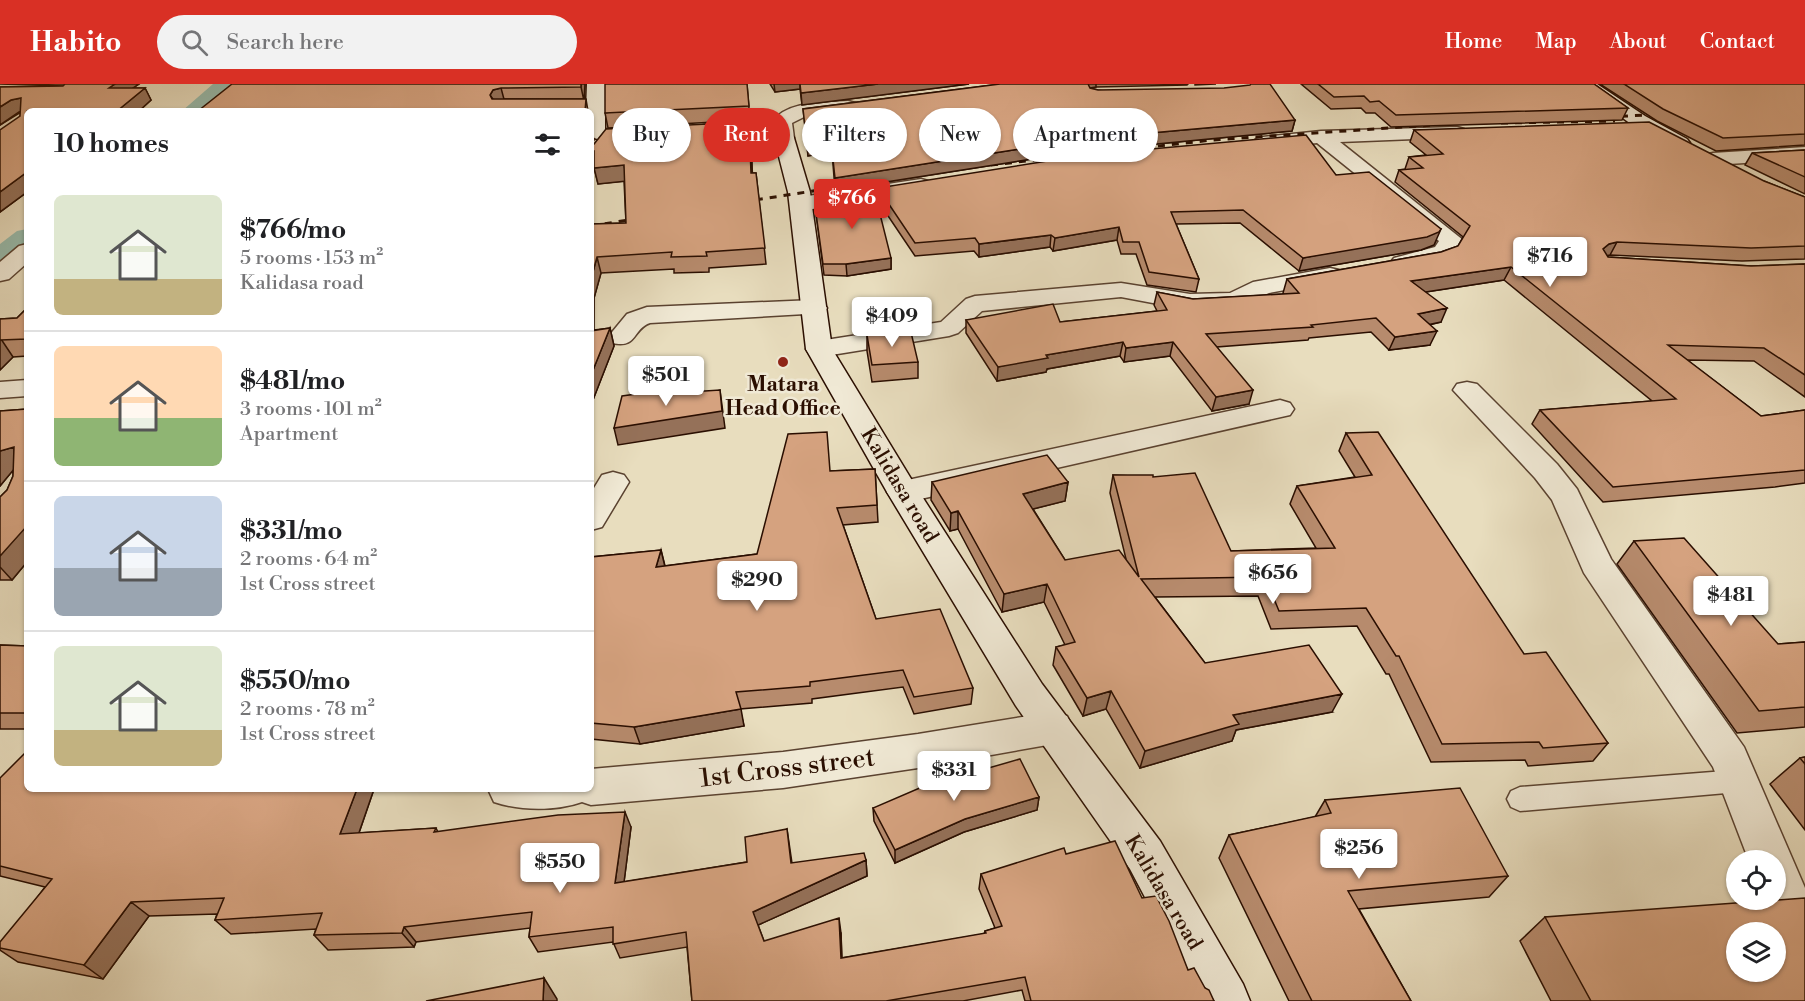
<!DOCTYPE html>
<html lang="en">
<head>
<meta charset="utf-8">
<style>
	:root { --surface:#fff; --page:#f2f2f2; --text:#202124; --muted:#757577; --line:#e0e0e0; --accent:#d93025 }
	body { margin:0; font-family:"Libre Bodoni",serif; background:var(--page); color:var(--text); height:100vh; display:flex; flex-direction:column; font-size:22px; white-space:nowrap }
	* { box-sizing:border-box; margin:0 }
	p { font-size:20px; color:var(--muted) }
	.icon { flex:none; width:33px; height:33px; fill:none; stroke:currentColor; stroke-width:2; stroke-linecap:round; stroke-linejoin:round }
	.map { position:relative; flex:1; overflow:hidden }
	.drawer { position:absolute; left:24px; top:24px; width:570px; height:684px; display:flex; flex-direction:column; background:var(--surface); border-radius:9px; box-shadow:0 2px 4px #0004 }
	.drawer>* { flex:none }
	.guide { position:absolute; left:612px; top:24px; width:570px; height:54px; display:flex; gap:12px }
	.buttons { position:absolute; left:1726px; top:766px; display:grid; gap:12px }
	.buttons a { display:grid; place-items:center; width:60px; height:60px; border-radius:50%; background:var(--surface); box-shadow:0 2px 4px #0004; font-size:30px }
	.price { position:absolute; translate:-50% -51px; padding:0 14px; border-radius:6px; background:#fff; color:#222; font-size:20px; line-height:39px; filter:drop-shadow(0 2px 3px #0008) }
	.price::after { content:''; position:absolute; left:50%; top:36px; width:18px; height:14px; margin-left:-9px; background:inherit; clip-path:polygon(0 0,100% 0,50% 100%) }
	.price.active { background:var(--accent); color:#fff }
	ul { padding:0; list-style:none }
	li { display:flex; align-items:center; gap:18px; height:150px; padding:0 30px }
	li+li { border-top:2px solid var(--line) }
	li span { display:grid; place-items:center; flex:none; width:168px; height:120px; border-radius:9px; color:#555 }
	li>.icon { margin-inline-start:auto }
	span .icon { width:72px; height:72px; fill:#fffc; stroke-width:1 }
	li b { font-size:26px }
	h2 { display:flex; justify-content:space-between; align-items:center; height:72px; padding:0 30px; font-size:26px }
	.chip { padding:0 21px; border-radius:27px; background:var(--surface); box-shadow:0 2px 4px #0004; font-size:21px; line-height:54px }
	.chip.active { background:var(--accent); color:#fff }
	header { display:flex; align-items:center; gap:36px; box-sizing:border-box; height:84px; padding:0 30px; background:var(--accent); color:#fff }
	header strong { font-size:28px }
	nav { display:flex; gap:33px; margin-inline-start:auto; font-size:21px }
	.search { width:420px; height:54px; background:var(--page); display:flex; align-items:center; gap:15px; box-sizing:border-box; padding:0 21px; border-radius:33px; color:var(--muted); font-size:22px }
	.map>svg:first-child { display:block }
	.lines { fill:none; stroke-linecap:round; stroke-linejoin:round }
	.canal { fill:#98bcad; fill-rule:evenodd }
	.lane-casing { stroke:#5a4230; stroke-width:3 }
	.street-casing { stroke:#5a4230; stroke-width:3 }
	.secondary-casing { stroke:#2a0e00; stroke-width:3 }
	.lane { fill:#f0e9d5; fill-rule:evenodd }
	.street { fill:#f0e9d5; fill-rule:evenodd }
	.secondary { fill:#f0e9d5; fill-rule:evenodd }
	.rail { stroke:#2a0e00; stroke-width:3; stroke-dasharray:7 7; stroke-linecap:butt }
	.wall { fill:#b78b6d; stroke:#2a0e00; stroke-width:1.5 }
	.shaded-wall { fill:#957159; stroke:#2a0e00; stroke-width:1.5 }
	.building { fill:#d5a27f; stroke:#2a0e00; stroke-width:1.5; fill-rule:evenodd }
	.poi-dot { fill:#8f2418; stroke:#f0e9d5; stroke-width:2 }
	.labels { text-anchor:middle; stroke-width:5; stroke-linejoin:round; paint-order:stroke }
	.poi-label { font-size:21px; font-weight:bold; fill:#2a0e00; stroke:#f0e9d5 }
	.street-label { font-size:21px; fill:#2a0e00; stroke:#f0e9d5 }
	.near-street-label { font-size:26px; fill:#2a0e00; stroke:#f0e9d5 }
</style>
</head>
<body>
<header>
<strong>Habito</strong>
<div class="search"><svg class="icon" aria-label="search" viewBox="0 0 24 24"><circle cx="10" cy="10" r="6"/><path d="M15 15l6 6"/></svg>Search here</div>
<nav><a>Home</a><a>Map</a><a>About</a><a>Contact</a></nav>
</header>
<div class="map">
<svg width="1805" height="917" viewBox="0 0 1805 917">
	<rect width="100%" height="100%" fill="#e8ddbe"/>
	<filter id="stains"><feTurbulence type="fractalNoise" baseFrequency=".00333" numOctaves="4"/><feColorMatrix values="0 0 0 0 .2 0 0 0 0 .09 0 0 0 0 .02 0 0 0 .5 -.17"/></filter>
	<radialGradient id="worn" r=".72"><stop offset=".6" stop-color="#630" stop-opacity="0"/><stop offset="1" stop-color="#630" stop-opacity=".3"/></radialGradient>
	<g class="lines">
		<path class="canal" d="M213,0H237L206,27H182Z
			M27,145V166L10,179L0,181V160L17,147Z"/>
		<g class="lane-casing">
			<path id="lane" d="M1738,686L1747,689L1751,697L1747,705L1738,708L1520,727L1511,723L1507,715L1511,707L1520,703Z"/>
		</g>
		<g class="street-casing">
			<path id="street" d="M848,17L855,19L857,23L855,27L806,32L792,39L794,54L791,58H777L774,54L772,38C788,16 825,19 848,17Z
				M1457,43L1464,45L1467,49L1464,53L1340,58L1463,156L1452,173L1402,186L1394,184L1390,179L1394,174L1435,163L1439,157L1317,59L1263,65L1256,63L1253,59L1256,55L1263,53L1321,47Z
				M1805,63V75L1713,81L1706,79L1703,75L1706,71L1713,69Z
				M921,95L928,97L932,101L928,105L801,127L793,125L790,120L793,115L801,113Z
				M27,160V179L9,195L0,197V178L19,162Z
				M1330,184L1339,186L1342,191L1339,196L1269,209L1235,223L1190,226L1121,213L982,227L958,249L949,252L819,273L810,271L806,265L810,259L819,257L941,238L966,215L975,212L1121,199L1190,210L1230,209L1253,198Z
				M814,216L823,219L827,224L823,229L650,239C632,245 638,265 612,259L608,253L627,230L647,223Z
				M27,296V312L0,314V298Z
				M1467,298L1477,300L1557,380L1577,405L1611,475L1744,663L1805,804V864L1789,858L1763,816H1776V777H1749L1713,683L1584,489L1552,416L1535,394L1453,306L1457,300Z
				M1280,316L1290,319L1294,325L1290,331L903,419L892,415L887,408L892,401L903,397Z
				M613,388L624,391L629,398L602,443L591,446V409L602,391Z
				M1053,628L1067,632L1073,644L1067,656L1053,660L918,684L783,704L591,721L582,718C557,727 520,727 494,718L488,705H591V685L783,668L918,650Z"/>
		</g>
		<g class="secondary-casing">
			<path id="secondary" d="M587,0H605V45L654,46L657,50L654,54L607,58L591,53V27H586Z
				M1576,0H1597L1645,32L1687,55L1690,59L1687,63H1673L1631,40Z
				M760,38L791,50L794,54L810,108L832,265L916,403L1042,600L1160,757L1243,900L1250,917H1200L1130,785L1016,622L887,408L806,265L788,108L775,57L758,50L704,53L697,51L694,47L697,43L704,41Z"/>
		</g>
		<use href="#lane" class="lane"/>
		<use href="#street" class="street"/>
		<use href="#secondary" class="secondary"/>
		<path class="rail" d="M1607,33L1664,30
			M1501,39L1615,37
			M991,81L1212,56L1433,41
			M742,118L852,101
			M591,142L641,134"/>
	</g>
	<path class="wall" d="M0,0H139L133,4H145L151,16L139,27H27V108L0,128L20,32L21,28L0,41V3L64,2Z
		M585,0L584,15H213Z
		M747,0L750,36L608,44L605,29Z
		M770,0H969L802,21L800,5L775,8Z
		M1000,0H1188L1187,1L1096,3L1090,4L1098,6L1295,36L1292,47L1083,67L835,106L832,68L808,72L803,25Z
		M1195,0H1216L1195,1Z
		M1301,0H1594L1628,24L1622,36L1391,43L1375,29H1366L1361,24L1331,25Z
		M1600,0H1805V61L1716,67L1657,37Z
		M749,38L751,53L752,89H756L766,180L709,184V188L674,189V185L601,189L594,214V246L610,244L614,262L591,321V140L626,139L624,97L598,100L594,83H591V61Z
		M1414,46L1764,97L1805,113V175L1742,177L1610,171L1607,172L1608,173L1751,182L1805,180V313L1754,277L1687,276L1761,332L1805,326V399L1775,403L1603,418L1532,340L1540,326L1652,317L1504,196L1425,208L1441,238L1429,241L1430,261L1389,266L1371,248L1309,254L1308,256L1217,263L1249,320L1212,327L1170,272L1124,278L1120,272L1047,285L1046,288L997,297L966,249V236L1060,238L1157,227L1154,221L1157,208L1193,215L1284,210L1283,209L1287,195L1441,168L1458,162L1463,153L1395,98L1399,86L1405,85L1409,73L1426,71L1410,58Z
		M1805,66V110L1745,81L1752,69Z
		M1336,91L1436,157L1434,161L1421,166L1299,187L1240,139L1176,140L1199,195L1196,208L1147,201L1136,170H1121L1117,156L1053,167L1050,163L979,173L974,167L915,172L878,117V104Z
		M837,121L891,174V185L847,192L824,191L815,122Z
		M27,224V272L13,273L0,286V235L17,234Z
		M867,251L918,278V294L872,298L867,267Z
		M27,325V478L12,496H0V413L7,406L13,392V386L0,402V327Z
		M1346,349L1524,570L1608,659L1593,677L1528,682L1525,676L1431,678L1389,590H1386L1357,542L1271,545L1258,512L1155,513L1205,579L1332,628L1236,646L1232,657L1140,684L1106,625L1083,632L1053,581L1056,563L1065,561L1044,518L1002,528L958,445L950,447L931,416L932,398H1068L1065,417L1033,425L1065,476L1126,475L1110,409L1113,391L1153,393L1231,467L1316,464L1290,420L1297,402L1355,393L1339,367Z
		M875,385L878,438L843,441L876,535L973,604L971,620L914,630L903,603L812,615V619L740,625L744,642L640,660L591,655V473L661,466L665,482L757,470L830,387Z
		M1634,457L1778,560L1805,558V643L1737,649L1617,480Z
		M0,561L27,562V645H0Z
		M1805,673V746L1770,700L1800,674Z
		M0,694L27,705H371L373,708L359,749L436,744L438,748L631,743L624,798L747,778L787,745L792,779L866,776L867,792L758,841L764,857L841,849L842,874L984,850L985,847L995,844L979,805L981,790L1066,770L1142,814L1188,886L1205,904L1214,917H1025L1022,906L963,917H692L687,863L620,874L613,858L538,868L529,853L530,844L416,858L414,863L328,866L314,851L316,845L231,850L215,836L217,830L149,832L103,895L18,878L0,866V864L45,803L0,792Z
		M1039,713L1037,726L964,748L895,779L874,737L873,724Z
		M1325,716L1508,792L1489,813L1359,825L1411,917H1289L1219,774L1229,751L1315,733Z
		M1545,833L1805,917H1551L1520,857Z"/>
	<path class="shaded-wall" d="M115,0H139L115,16L109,4Z
		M581,0H585L584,17L581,3Z
		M774,0H800V5L775,8Z
		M878,0H969L802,21L801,9Z
		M1086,0H1096V3L1090,4Z
		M145,4L151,16L139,27H117Z
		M501,4L505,19L497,21L490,11L493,6Z
		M21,14L28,26L19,28L0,41V23L11,16Z
		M586,15L588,27H585Z
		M1295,36L1292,47L1083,67L835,106V94L1084,55Z
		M749,38L751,53L753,105L751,89Z
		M591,43L594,56L591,60Z
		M831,57L832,68L808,72L807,60Z
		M624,81L627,97L598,100L594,84Z
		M27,88V108L0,128V108Z
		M1119,143L1117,156L1053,167L1055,154Z
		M1441,145L1434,161L1421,166L1299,187L1303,174Z
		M1051,151L1050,163L979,173V160Z
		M1617,158L1610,171L1601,173L1603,165L1609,160Z
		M597,173L601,189L594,214L593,264L591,256V195Z
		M891,174V185L847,192L846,180Z
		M1511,183L1504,196L1406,211L1411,197Z
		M1447,224L1441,238L1413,244L1418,230Z
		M610,244L614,262L591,321V291Z
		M1437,247L1430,261L1389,266L1395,253Z
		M1,255L13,273L0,286V256Z
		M1123,258L1120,272L1047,285L1046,288L997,297L998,283L1046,271Z
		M1173,258L1170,272L1124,278L1126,264Z
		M720,306L725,344L618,361L614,344Z
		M1253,306L1249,320L1212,327L1216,313Z
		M14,363L15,384L0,402V367Z
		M1068,398L1065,417L1021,428L1023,410Z
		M958,427V445L950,447L951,429Z
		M26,442L27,478L12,496L0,483V472Z
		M661,466L665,483H656Z
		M1047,500L1044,518L1002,528L1004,510Z
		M1111,607L1106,625L1083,632L1087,614Z
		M1342,610L1332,628L1236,646L1232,657L1140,684L1145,667L1233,631Z
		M741,625L744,642L640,660L634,643Z
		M357,705H371L373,708L353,766L340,750Z
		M1039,713L1037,726L964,748L895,779V766L965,735Z
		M625,728L631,743L622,814L615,799Z
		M866,776L867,792L756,842L753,828Z
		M131,818L149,832L103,895L84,881Z
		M839,834L841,849L842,888L841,874Z
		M404,843L416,858L414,863L402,849Z
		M544,894L557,915V917H543Z"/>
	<path class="building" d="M65,0H115L109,4H145L117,27H27V88L0,108V46L20,32L21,14L11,16L0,23V3L63,2Z
		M232,0H581V3L501,4L493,6L490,11L492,15H586L585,27H198Z
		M605,0H747L749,22L605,29Z
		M800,0H878L801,9Z
		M1000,0H1088L1090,4L1098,6L1224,4L1250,1L1251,0H1270L1295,36L1084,55L835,94L831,57L807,60L803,25Z
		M1318,0H1594L1628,24L1396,31L1379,17L1370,18L1364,12L1334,13Z
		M1624,0H1805V50L1723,54L1663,25Z
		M749,38L751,89H756L765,164L706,168L707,172L671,173L672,168L597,173L591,195V140L626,139L624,81L594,84V67H591V61L594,60L606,45Z
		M1649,38L1764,97L1805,113V162L1751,164L1617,158L1609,160L1603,165L1608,173L1751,182L1805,180V291L1764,264L1668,261L1761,332L1805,326V386L1613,403L1540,326L1676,315L1511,183L1411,197L1447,224L1418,230L1437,247L1395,253L1376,234L1311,241L1313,243L1206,250L1253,306L1216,313L1173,258L1126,264L1123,258L1046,271L1048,274L998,283L966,236L1053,220L1060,238L1167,226L1157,208L1193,215L1299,209L1287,195L1441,168L1458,162L1470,142L1399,86L1423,84L1409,73L1443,70L1414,46Z
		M1306,51L1336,91L1369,88L1441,145L1439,148L1427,153L1303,174L1243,126L1171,128L1199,195L1149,188L1139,158H1123L1119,143L1055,154L1051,151L979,160L975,154L915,159L878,104L1085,71Z
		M1805,66V93L1752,69Z
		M874,106L891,174L846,180H823L815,122L837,121L836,112Z
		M27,224V255L0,256V235L17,234Z
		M610,244L591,291V247Z
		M910,244L918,278L872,281L867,251Z
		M720,306L722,327L614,344L622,312L658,307V310Z
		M27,325V442L0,472V413L7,406L13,392L14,363L0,367V327Z
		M827,348L830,387L875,385L877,421L837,424L876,535L940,525L973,604L914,613L903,586L810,598V602L736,608L741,625L634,643L591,639V473L661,466L656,483L757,470L788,350Z
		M1378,348L1524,570L1546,568L1608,659L1543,664L1539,658L1442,660L1399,572H1396L1366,524L1279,527L1265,493L1141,495L1205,579L1309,561L1342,610L1233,631L1239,640L1145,667L1111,607L1087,614L1056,563L1075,558L1047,500L1004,510L958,427L951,429L932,398L1047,371L1068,398L1023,410L1065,476L1119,466L1139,493L1113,391H1153V393L1195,389L1231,467L1335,464L1297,402L1372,391L1346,349Z
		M1684,454L1778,560L1805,558V623L1759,627L1634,457Z
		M0,561L27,562V629H0Z
		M27,667V705H357L340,750L436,744L434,748L558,731L625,728L615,799L747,778L745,753L787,745L791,779L864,769L866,776L753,828L764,857L839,834L841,874L986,849L985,847L1002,842L981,790L1064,764L1066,770L1115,757L1142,814L1156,812L1169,837L1188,886L1194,884L1205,904L1209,906L1214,917H1031L1025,893L886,917H692L686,848L613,860V843L529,853L532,828L404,843L402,849L314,851L322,829L215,836L224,814L131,818L84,881L0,864V858L52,795L0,782V694Z
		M1805,673V680L1800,674Z
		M1020,675L1039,713L965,735L895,766L873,724L922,703Z
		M1460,704L1508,792L1348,807L1411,917H1312L1229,751L1331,729L1325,716Z
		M1805,814V917H1591L1545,833ZM1737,849H1776V888H1737Z
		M544,894L543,917H426Z"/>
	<circle class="poi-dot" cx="783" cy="278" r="6"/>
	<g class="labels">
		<g class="poi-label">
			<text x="783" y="307">Matara<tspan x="783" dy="24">Head Office</tspan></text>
		</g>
		<g class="street-label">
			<text transform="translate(900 401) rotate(59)" y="7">Kalidasa road</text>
			<text transform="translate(1164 808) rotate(59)" y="7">Kalidasa road</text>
		</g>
		<g class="near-street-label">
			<text transform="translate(787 683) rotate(-7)" y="9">1st Cross street</text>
		</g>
	</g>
	<rect width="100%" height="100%" filter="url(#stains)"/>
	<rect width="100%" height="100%" fill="url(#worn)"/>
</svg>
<div class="buttons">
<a><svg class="icon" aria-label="locate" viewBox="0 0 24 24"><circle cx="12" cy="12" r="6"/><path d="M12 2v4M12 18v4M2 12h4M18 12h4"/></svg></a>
<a><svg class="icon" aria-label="layers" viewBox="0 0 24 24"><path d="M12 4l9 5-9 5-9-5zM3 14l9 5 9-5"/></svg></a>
</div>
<b class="price active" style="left:852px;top:146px">$766</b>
<b class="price" style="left:1550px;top:204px">$716</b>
<b class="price" style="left:892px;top:264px">$409</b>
<b class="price" style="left:666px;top:323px">$501</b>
<b class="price" style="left:1273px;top:521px">$656</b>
<b class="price" style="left:757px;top:528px">$290</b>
<b class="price" style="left:1731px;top:543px">$481</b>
<b class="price" style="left:954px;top:718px">$331</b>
<b class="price" style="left:1359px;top:796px">$256</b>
<b class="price" style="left:560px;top:810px">$550</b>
<div class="guide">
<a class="chip">Buy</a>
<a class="chip active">Rent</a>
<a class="chip">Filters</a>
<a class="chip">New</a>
<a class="chip">Apartment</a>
</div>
<section class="drawer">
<h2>10 homes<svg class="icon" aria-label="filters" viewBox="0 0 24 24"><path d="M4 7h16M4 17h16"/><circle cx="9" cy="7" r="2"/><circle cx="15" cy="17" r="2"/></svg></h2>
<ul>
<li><span style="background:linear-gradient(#dfe7d0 70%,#c2b280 0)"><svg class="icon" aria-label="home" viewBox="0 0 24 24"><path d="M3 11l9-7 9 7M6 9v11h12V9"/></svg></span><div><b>$766/mo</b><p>5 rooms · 153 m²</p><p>Kalidasa road</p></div></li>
<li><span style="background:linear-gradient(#ffd9b3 60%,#8fb573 0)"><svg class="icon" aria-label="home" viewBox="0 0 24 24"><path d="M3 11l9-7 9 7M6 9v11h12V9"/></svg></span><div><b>$481/mo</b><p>3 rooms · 101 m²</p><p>Apartment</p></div></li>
<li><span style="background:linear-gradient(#c9d6e8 60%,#9aa5b1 0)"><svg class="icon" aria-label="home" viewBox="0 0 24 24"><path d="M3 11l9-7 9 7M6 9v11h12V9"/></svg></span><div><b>$331/mo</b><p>2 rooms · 64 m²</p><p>1st Cross street</p></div></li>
<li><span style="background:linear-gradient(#dfe7d0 70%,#c2b280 0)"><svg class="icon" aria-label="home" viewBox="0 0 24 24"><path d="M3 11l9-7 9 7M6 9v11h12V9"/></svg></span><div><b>$550/mo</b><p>2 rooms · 78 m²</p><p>1st Cross street</p></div></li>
</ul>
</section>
</div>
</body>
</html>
